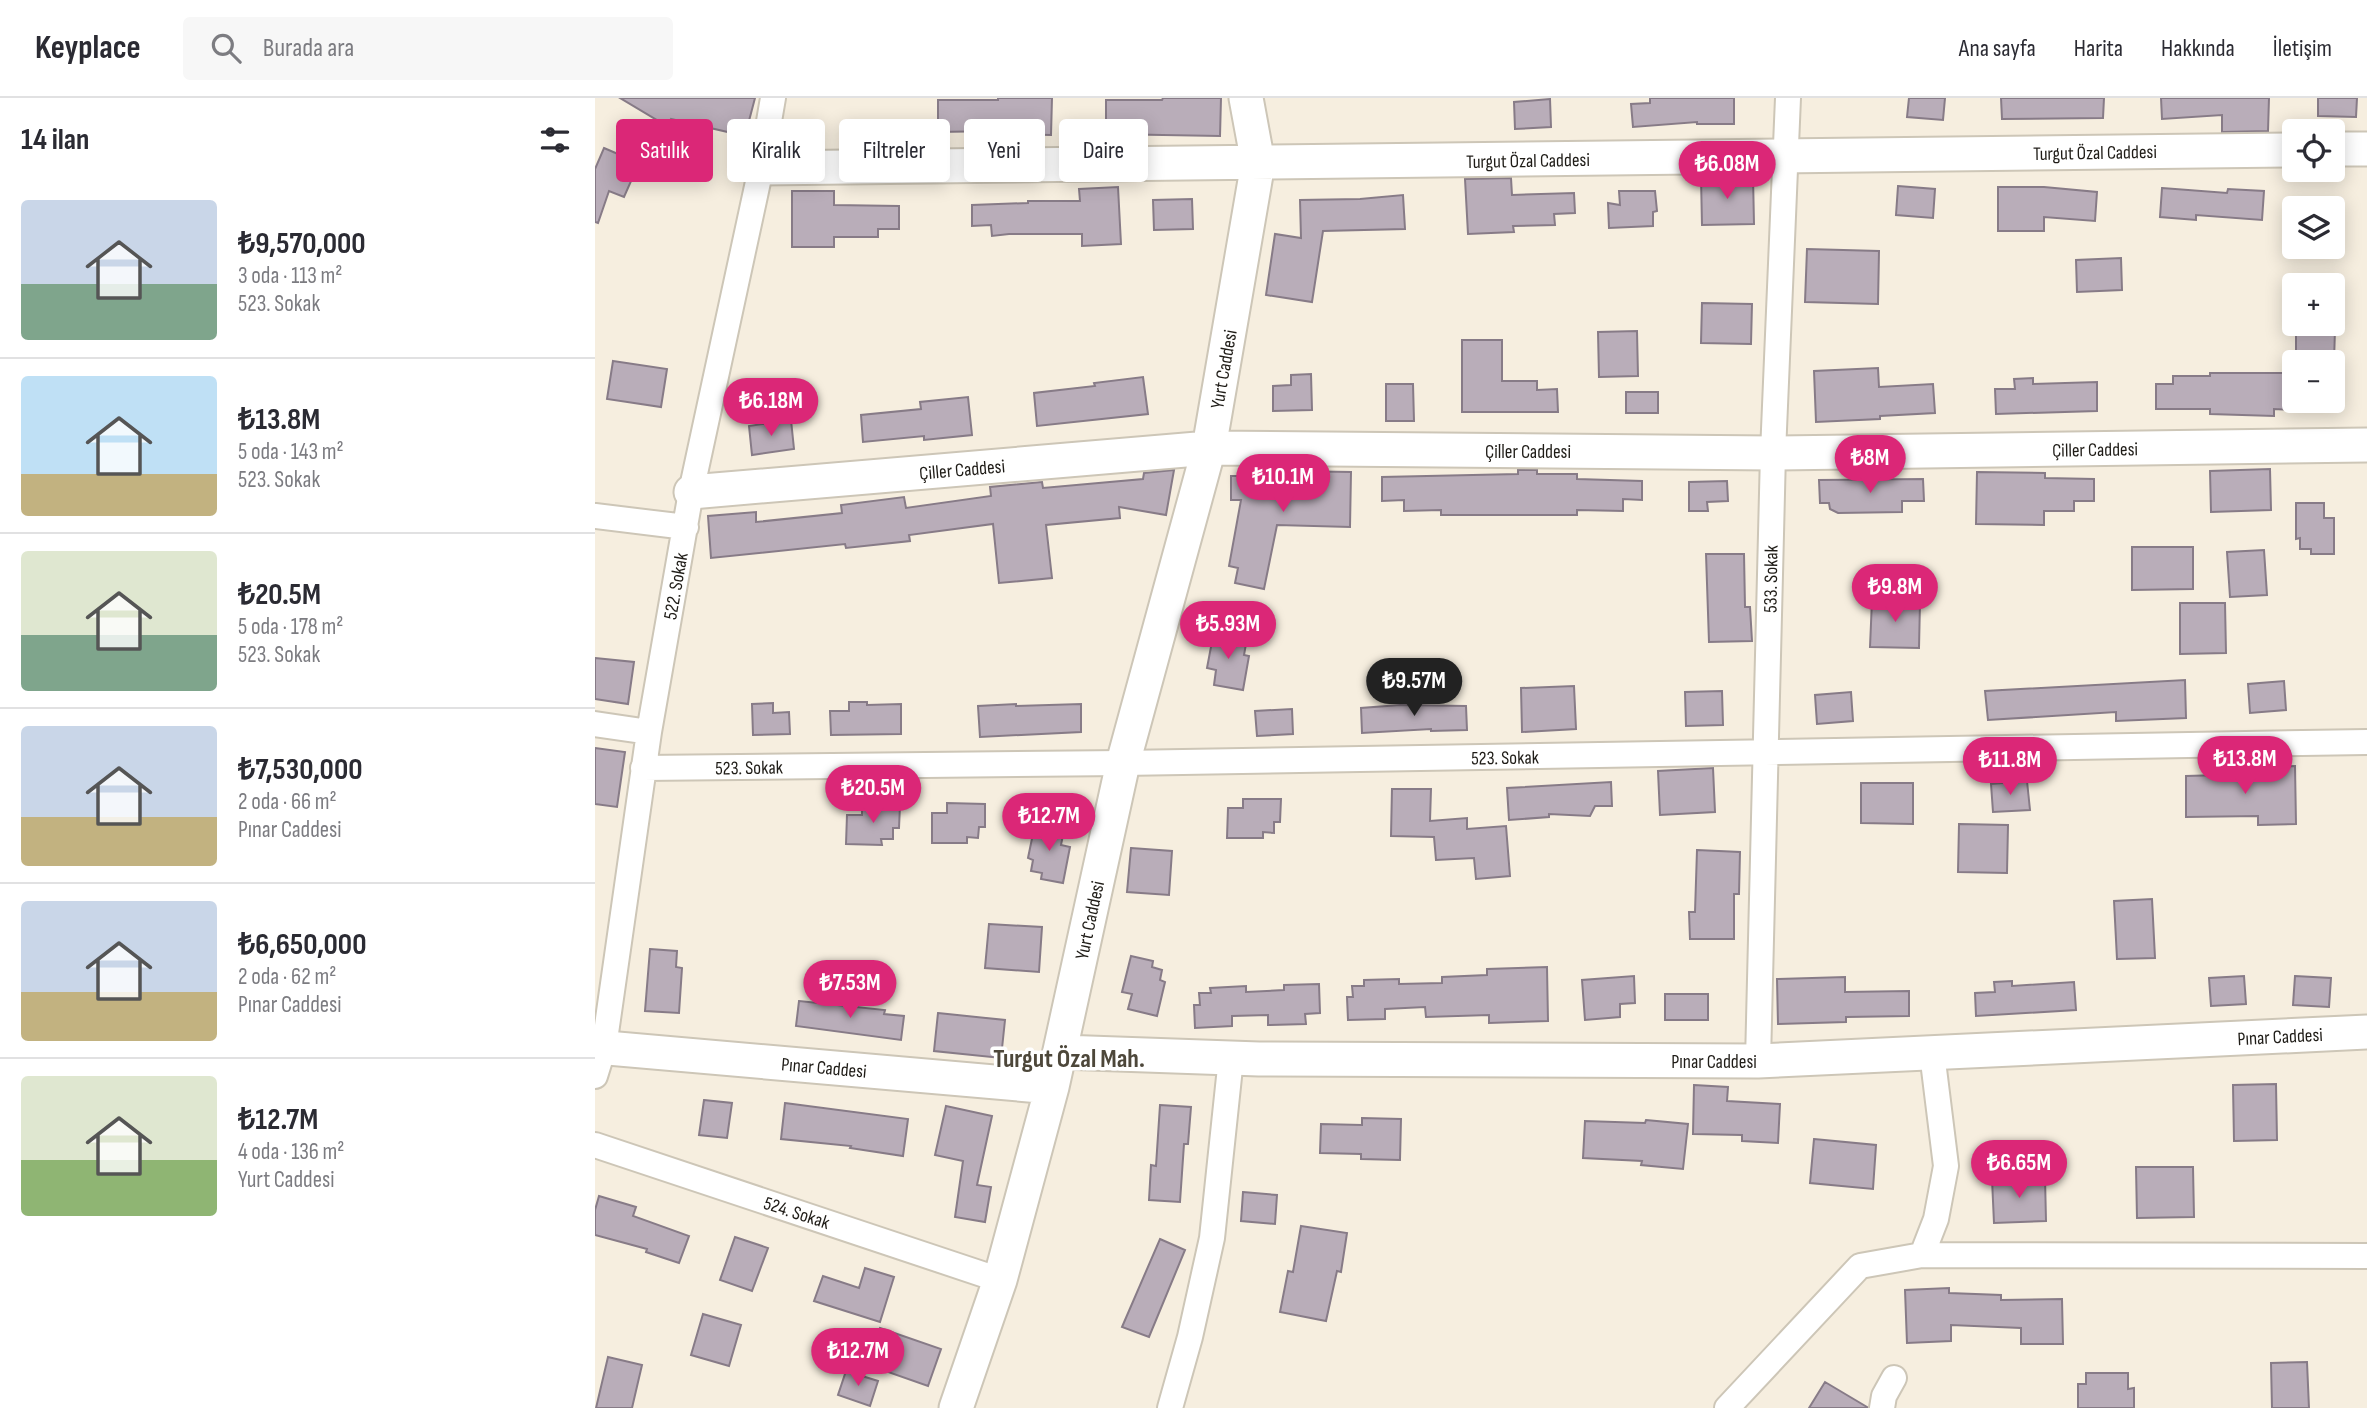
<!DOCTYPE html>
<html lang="tr">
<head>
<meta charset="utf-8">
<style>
	:root { --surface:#fff; --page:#f7f7f7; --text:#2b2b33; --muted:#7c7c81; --line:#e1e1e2; --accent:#db2777 }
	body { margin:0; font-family:"Sofia Sans Condensed",sans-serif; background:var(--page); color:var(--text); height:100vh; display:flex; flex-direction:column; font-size:26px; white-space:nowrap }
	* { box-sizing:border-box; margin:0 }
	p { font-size:23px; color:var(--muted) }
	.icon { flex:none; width:38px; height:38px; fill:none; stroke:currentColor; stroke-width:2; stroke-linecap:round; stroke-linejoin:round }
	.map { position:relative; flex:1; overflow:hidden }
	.side { display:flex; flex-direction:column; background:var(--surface); width:595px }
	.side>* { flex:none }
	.top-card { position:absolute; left:21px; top:21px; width:665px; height:63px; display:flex; gap:14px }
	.controls { position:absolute; left:1687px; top:21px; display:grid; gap:14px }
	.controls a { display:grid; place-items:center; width:63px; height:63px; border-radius:7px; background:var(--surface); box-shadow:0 4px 18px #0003; font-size:35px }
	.price { position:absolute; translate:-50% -60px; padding:0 16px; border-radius:24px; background:var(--accent); color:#fff; font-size:23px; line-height:46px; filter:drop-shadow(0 2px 4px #0008) }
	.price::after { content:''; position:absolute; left:50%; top:42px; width:21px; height:16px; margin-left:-10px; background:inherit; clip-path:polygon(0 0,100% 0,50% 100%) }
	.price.active { background:#222; color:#fff }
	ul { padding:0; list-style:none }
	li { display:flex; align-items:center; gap:21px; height:175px; padding:0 21px }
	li+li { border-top:2px solid var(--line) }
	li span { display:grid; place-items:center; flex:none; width:196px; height:140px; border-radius:7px; color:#555 }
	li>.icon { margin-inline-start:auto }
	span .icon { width:84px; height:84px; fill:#fffc; stroke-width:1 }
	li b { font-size:30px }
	h2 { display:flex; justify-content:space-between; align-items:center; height:84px; padding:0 21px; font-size:30px }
	.pill { padding:0 24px; border-radius:7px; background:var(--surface); box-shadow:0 4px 18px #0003; font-size:24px; line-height:63px }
	.pill.active { background:var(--accent); color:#fff }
	header { display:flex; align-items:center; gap:42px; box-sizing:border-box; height:98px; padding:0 35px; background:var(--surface); border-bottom:2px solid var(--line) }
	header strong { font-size:33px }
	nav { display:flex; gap:38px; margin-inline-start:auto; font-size:24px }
	.search { width:490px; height:63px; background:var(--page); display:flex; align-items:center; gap:18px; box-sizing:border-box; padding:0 24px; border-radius:7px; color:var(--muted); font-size:26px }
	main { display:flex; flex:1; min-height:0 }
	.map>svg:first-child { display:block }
	.building { fill:#b9adb9; stroke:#877b87; stroke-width:2 }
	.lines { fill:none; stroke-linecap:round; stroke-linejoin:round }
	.street-casing { stroke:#cdc6b7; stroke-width:28 }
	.secondary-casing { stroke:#cdc6b7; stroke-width:37 }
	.street { stroke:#fff; stroke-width:24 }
	.secondary { stroke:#fff; stroke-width:33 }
	.labels { text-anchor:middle; stroke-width:7; stroke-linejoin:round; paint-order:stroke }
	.street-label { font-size:19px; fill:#1f1c17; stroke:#fff }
	.district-label { font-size:26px; font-weight:bold; fill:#4d473a; stroke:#fff }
</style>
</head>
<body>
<header>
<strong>Keyplace</strong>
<div class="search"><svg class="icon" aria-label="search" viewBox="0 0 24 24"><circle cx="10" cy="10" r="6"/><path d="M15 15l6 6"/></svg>Burada ara</div>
<nav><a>Ana sayfa</a><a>Harita</a><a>Hakkında</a><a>İletişim</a></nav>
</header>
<main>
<section class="side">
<h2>14 ilan<svg class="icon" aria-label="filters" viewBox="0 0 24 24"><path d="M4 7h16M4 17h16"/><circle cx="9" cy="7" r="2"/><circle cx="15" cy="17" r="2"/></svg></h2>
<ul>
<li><span style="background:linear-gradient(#c9d6e8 60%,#7fa58c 0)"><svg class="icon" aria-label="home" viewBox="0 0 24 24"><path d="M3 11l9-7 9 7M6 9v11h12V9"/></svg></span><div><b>₺9,570,000</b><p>3 oda · 113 m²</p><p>523. Sokak</p></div></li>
<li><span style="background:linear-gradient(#bfe0f5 70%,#c2b280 0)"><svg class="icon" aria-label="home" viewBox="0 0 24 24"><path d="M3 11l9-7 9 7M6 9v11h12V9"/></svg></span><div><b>₺13.8M</b><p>5 oda · 143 m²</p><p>523. Sokak</p></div></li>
<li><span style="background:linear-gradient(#dfe7d0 60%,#7fa58c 0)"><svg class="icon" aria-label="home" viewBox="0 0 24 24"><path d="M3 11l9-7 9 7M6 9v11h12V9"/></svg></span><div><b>₺20.5M</b><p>5 oda · 178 m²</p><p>523. Sokak</p></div></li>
<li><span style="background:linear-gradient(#c9d6e8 65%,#c2b280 0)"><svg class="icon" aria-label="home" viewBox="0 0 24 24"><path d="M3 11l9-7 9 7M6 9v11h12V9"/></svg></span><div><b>₺7,530,000</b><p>2 oda · 66 m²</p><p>Pınar Caddesi</p></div></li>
<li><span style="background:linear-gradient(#c9d6e8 65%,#c2b280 0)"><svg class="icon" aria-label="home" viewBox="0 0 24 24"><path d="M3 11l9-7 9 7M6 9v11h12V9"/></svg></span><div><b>₺6,650,000</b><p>2 oda · 62 m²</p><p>Pınar Caddesi</p></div></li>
<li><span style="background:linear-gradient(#dfe7d0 60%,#8fb573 0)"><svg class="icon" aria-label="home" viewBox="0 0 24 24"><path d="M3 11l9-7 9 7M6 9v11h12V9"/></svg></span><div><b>₺12.7M</b><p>4 oda · 136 m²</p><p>Yurt Caddesi</p></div></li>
</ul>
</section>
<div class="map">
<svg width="1772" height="1310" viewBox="0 0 1772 1310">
	<rect width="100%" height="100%" fill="#f6eedf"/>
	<path class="building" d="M25,0H160L150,38L76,21L72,28Z
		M403,0H457L456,37L402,36V33L343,34V2H403Z
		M568,0H626L625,38L511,36V2H567Z
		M1055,0H1139V26H1102V24L1038,29L1036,6L1055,5Z
		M1314,0H1350L1348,22L1312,19Z
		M1406,0H1509L1508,20L1407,21Z
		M1566,0H1674L1673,33L1627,34V17L1567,21Z
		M1723,0H1762L1761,19L1723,18Z
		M955,1L956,29L920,31L919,4Z
		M9,50L44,65L29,99L14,93L3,125L0,124V71Z
		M1158,78L1159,126L1107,127L1106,79Z
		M916,80L917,97L979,95L980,115L959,116L960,127L918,128L919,134L873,136L870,81Z
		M1303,88L1340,91L1338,120L1301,117Z
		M523,89L526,146L487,148V136H414L397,138L396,127L377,128V107L433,105V103H485L484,91Z
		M1403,89H1449L1502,94L1500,123L1449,119V133H1403Z
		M1567,90L1632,95L1633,91L1669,93L1667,122L1601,117V122L1565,119Z
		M197,93H239V107L304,108V131H283V139H239V149H197Z
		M1024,93H1060L1062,113L1058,114V128L1014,130L1013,105L1025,107Z
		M808,97L810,131L728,133L717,204L671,197L680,136L706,140L705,102L765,101Z
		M597,101L598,131L559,132L558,102Z
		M1212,151L1284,153L1283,206L1210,204Z
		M1526,160L1527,192L1482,194L1481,162Z
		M1107,205L1157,206L1156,246L1106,245Z
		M1701,226H1730V231H1740L1739,264H1701Z
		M1042,233L1043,278L1004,279L1003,234Z
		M867,242H907V283H942V292L962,291L963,314H867Z
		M18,263L72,271L66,309L12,301Z
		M1283,270L1284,289L1338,286L1340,315L1285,318V321L1221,324L1219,273Z
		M1615,275H1699V312L1679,311V318L1615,316V311H1561V286H1578V278H1615Z
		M716,276L717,312L678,313V288L696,287V277Z
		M548,279L553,316L442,328L439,295L500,288L499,285Z
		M1438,280V286L1502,284V313L1401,316L1400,291H1420L1419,281Z
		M791,286H818L819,323H791Z
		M1031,294H1063V315H1031Z
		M373,299L377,337L329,342V338L268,344L266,317L326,311L325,304Z
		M196,322L199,351L157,357L154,328Z
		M1675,371L1676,412L1616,414L1615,373Z
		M579,372L571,417L524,409L525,420L451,427L457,480L404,485L398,426L314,437L315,443L251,450L250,446L116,460L113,418L161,414V424L247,415L246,407L309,399L311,410L396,398L395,389L447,384L448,390L548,381L549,375Z
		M923,372H942V376H982V381L1047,383V402L1028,401V413L982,412V417H846V412L809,413V402L787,403V379L923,376Z
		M693,373L756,374L755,429L682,427L669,491L640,485L643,470L634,468L646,402H636V378H693Z
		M1382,374L1450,375V380L1499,381V403H1479V413H1449V427L1381,426Z
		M1328,381L1329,403H1307V414L1243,415L1235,411L1234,405H1225L1224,382Z
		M1132,383L1133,403L1112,404L1113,413H1094V384Z
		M1701,405H1729V420H1739V456H1716V451H1705V440L1701,441Z
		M1537,449H1598V491L1537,492Z
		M1669,452L1672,497L1635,499L1632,454Z
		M1111,456H1149L1150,509H1155L1157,543L1114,544Z
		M1277,502L1325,504L1324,550L1275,549Z
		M1585,505H1630L1631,555L1585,556Z
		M619,533L641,538L640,543L651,546L649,557L654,558L648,592L619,587L621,572L612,570Z
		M0,560L39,564L33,606L0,601Z
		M1590,582L1591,620L1521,623V614L1393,622L1390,593Z
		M1689,583L1691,612L1655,615L1653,586Z
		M979,588L981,631L927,634L926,590Z
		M1127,593L1128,627L1091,628L1090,594Z
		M1256,594L1258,623L1222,626L1220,597Z
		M254,604H272V607L306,606V636L236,637L235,613H254Z
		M178,605V615L194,614L195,636L158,637L157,606Z
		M421,606V608L486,606V634L385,639L383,608Z
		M805,607L871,608L872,632L836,633V631L767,635L766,610Z
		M697,611L698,636L662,638L660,613Z
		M0,650L30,654L22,709L0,706Z
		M1700,668L1701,726L1663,727V718L1591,719V678L1662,676V669Z
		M1118,670L1120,714L1065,717L1063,673Z
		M1432,683L1435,712L1398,714L1396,686Z
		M1016,684L1017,708H1000L995,718L954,716V719L914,722L912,690Z
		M1266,685H1318V726L1266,725Z
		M797,691H836L835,723L872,720V731L911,728L915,778L881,781L879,760L841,762L839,739L796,738Z
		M648,701H686L685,724H679V735L668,734V740H632L633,710H648Z
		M352,705L390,706V729H384L383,740L372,739V745H337V715H352Z
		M267,707H305L304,730H298V741H286L287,747L251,746L252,717H267Z
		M440,726L469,732L466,747L475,749L468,785L446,781L447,775L436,773L438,762L433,760Z
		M1364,726L1413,727L1412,775L1363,774Z
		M536,750L577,753L574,797L532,794Z
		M1102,752L1145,754L1144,796H1139V841H1095L1094,814H1100Z
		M1557,801L1560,860L1522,861L1519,803Z
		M394,826L447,829L444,874L390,870Z
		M55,851L82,853L81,869L87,870L84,915L50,913Z
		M536,858L558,863L557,869L567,872L565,882L570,884L562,918L533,911L537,896L527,894Z
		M952,869L953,923L894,925V917L831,919L830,909L790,911V921L753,922L752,899H758L757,888H769V882L804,881V886L847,885V879L892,877V871Z
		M1039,878L1040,905L1025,906V919L990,922L987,882Z
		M1649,878L1651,906L1616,908L1614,880Z
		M1700,878L1736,880L1734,909L1698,907Z
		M1250,879V894L1314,893V918L1251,919V924L1183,926L1182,881Z
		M1417,883V888L1479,884L1481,912L1381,918L1380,895L1400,894L1399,884Z
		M724,886L725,915L710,916L711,926L673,927V917L637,918V928L600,930L599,907H605L604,895H616L615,890L651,888V894L689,892V887Z
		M1070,896H1113V922H1070Z
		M204,903L290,912L289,916L309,918L306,942L201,928Z
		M343,915L410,922L406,960L339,953Z
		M1681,986L1682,1042L1639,1043L1638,987Z
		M1099,987L1133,989L1132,1003L1185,1006L1183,1045L1147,1043V1037L1098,1036Z
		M109,1002L137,1005L132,1040L104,1037Z
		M190,1005L313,1021L308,1058L255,1050L256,1048L186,1041Z
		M565,1007L596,1009L593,1046H589L585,1104L554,1102L556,1067L561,1068Z
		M351,1008L397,1018L382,1087L396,1089L390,1124L360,1119L368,1063L340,1057Z
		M767,1020L806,1021L805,1062L766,1061V1056L725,1055L726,1026L767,1027Z
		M1051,1022L1093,1026L1088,1071L1046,1067L1047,1063L988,1060L990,1023L1050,1025Z
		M1219,1041L1281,1047L1278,1091L1215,1085Z
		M1541,1069H1598L1599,1119L1542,1120Z
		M1450,1079L1451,1123L1399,1125L1397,1081Z
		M648,1094L682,1097L680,1126L646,1123Z
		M4,1098L41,1109L38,1118L94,1138L84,1165L51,1154L52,1151L0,1137V1112Z
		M706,1128L752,1135L746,1174L742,1173L731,1223L685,1214L693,1173L698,1174Z
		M140,1139L173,1150L157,1193L125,1182Z
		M565,1141L590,1152L554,1239L527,1229Z
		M270,1170L299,1179L285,1224L219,1203L228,1178L264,1190Z
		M1354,1190V1195L1406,1197V1202L1467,1201L1468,1246H1426V1230L1356,1227V1243L1312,1245L1310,1192Z
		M108,1216L146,1227L134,1268L96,1257Z
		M285,1230L346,1251L333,1288L273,1267Z
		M13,1259L47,1267L37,1310H1Z
		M1712,1264L1714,1310H1677L1676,1265Z
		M251,1273L283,1283L275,1308L243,1297Z
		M1491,1275H1533V1291L1539,1290V1310H1483V1286H1491Z
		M1230,1284L1272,1309V1310H1214Z"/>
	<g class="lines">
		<g class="street-casing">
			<path id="street" d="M0,418L91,429
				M0,626L54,634
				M48,670L528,665L1772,644
				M1163,963L1178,355L1193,0
				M0,978L9,949L54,634L96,394L166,70L178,0
				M0,1047L405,1182
				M1327,1157L1341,1121L1351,1068L1337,955
				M575,1310L595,1239L617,1140L636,960
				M1132,1310L1265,1168L1327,1157L1772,1158
				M1287,1310L1289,1298L1299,1280"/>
		</g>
		<g class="secondary-casing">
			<path id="secondary" d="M1738,51H1772
				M166,70L1699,52
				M96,394L614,350L1178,355L1772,347
				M0,949L457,989
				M466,954L664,961L1163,963L1772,934
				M361,1310L405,1182L457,989L528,665L614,350L663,65L651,0"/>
		</g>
		<use href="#street" class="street"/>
		<use href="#secondary" class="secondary"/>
	</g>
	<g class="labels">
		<g class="street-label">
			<text transform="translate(1500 54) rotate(-1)" y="7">Turgut Özal Caddesi</text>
			<text transform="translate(933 62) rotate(-1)" y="7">Turgut Özal Caddesi</text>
			<text transform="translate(628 271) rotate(-80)" y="7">Yurt Caddesi</text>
			<text transform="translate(1500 351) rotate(-1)" y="7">Çiller Caddesi</text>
			<text x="933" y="360">Çiller Caddesi</text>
			<text transform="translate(367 371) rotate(-5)" y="7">Çiller Caddesi</text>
			<text transform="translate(1175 481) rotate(-89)" y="7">533. Sokak</text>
			<text transform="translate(80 488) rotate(-80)" y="7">522. Sokak</text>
			<text transform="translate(910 659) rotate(-1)" y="7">523. Sokak</text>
			<text transform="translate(154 669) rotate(-1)" y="7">523. Sokak</text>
			<text transform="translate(494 822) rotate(-78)" y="7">Yurt Caddesi</text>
			<text transform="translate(1685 938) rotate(-3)" y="7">Pınar Caddesi</text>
			<text x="1119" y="970">Pınar Caddesi</text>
			<text transform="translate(229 969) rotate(5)" y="7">Pınar Caddesi</text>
			<text transform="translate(202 1114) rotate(18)" y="7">524. Sokak</text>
		</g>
		<g class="district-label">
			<text x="474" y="969">Turgut Özal Mah.</text>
		</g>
	</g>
</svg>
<div class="controls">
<a><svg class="icon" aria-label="locate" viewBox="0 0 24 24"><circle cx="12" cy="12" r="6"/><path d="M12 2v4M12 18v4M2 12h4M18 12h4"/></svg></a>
<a><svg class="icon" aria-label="layers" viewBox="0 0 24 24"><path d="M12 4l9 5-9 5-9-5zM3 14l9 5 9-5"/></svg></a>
<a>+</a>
<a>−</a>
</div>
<b class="price" style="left:1132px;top:103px">₺6.08M</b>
<b class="price" style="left:176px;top:340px">₺6.18M</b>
<b class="price" style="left:1275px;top:397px">₺8M</b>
<b class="price" style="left:688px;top:416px">₺10.1M</b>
<b class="price" style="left:1300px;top:526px">₺9.8M</b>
<b class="price" style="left:633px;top:563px">₺5.93M</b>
<b class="price active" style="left:819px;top:620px">₺9.57M</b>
<b class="price" style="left:1650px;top:698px">₺13.8M</b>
<b class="price" style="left:1415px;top:699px">₺11.8M</b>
<b class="price" style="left:278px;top:727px">₺20.5M</b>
<b class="price" style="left:454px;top:755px">₺12.7M</b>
<b class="price" style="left:255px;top:922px">₺7.53M</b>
<b class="price" style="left:1424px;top:1102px">₺6.65M</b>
<b class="price" style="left:263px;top:1290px">₺12.7M</b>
<div class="top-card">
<a class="pill active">Satılık</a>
<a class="pill">Kiralık</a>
<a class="pill">Filtreler</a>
<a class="pill">Yeni</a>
<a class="pill">Daire</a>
</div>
</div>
</main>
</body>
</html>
